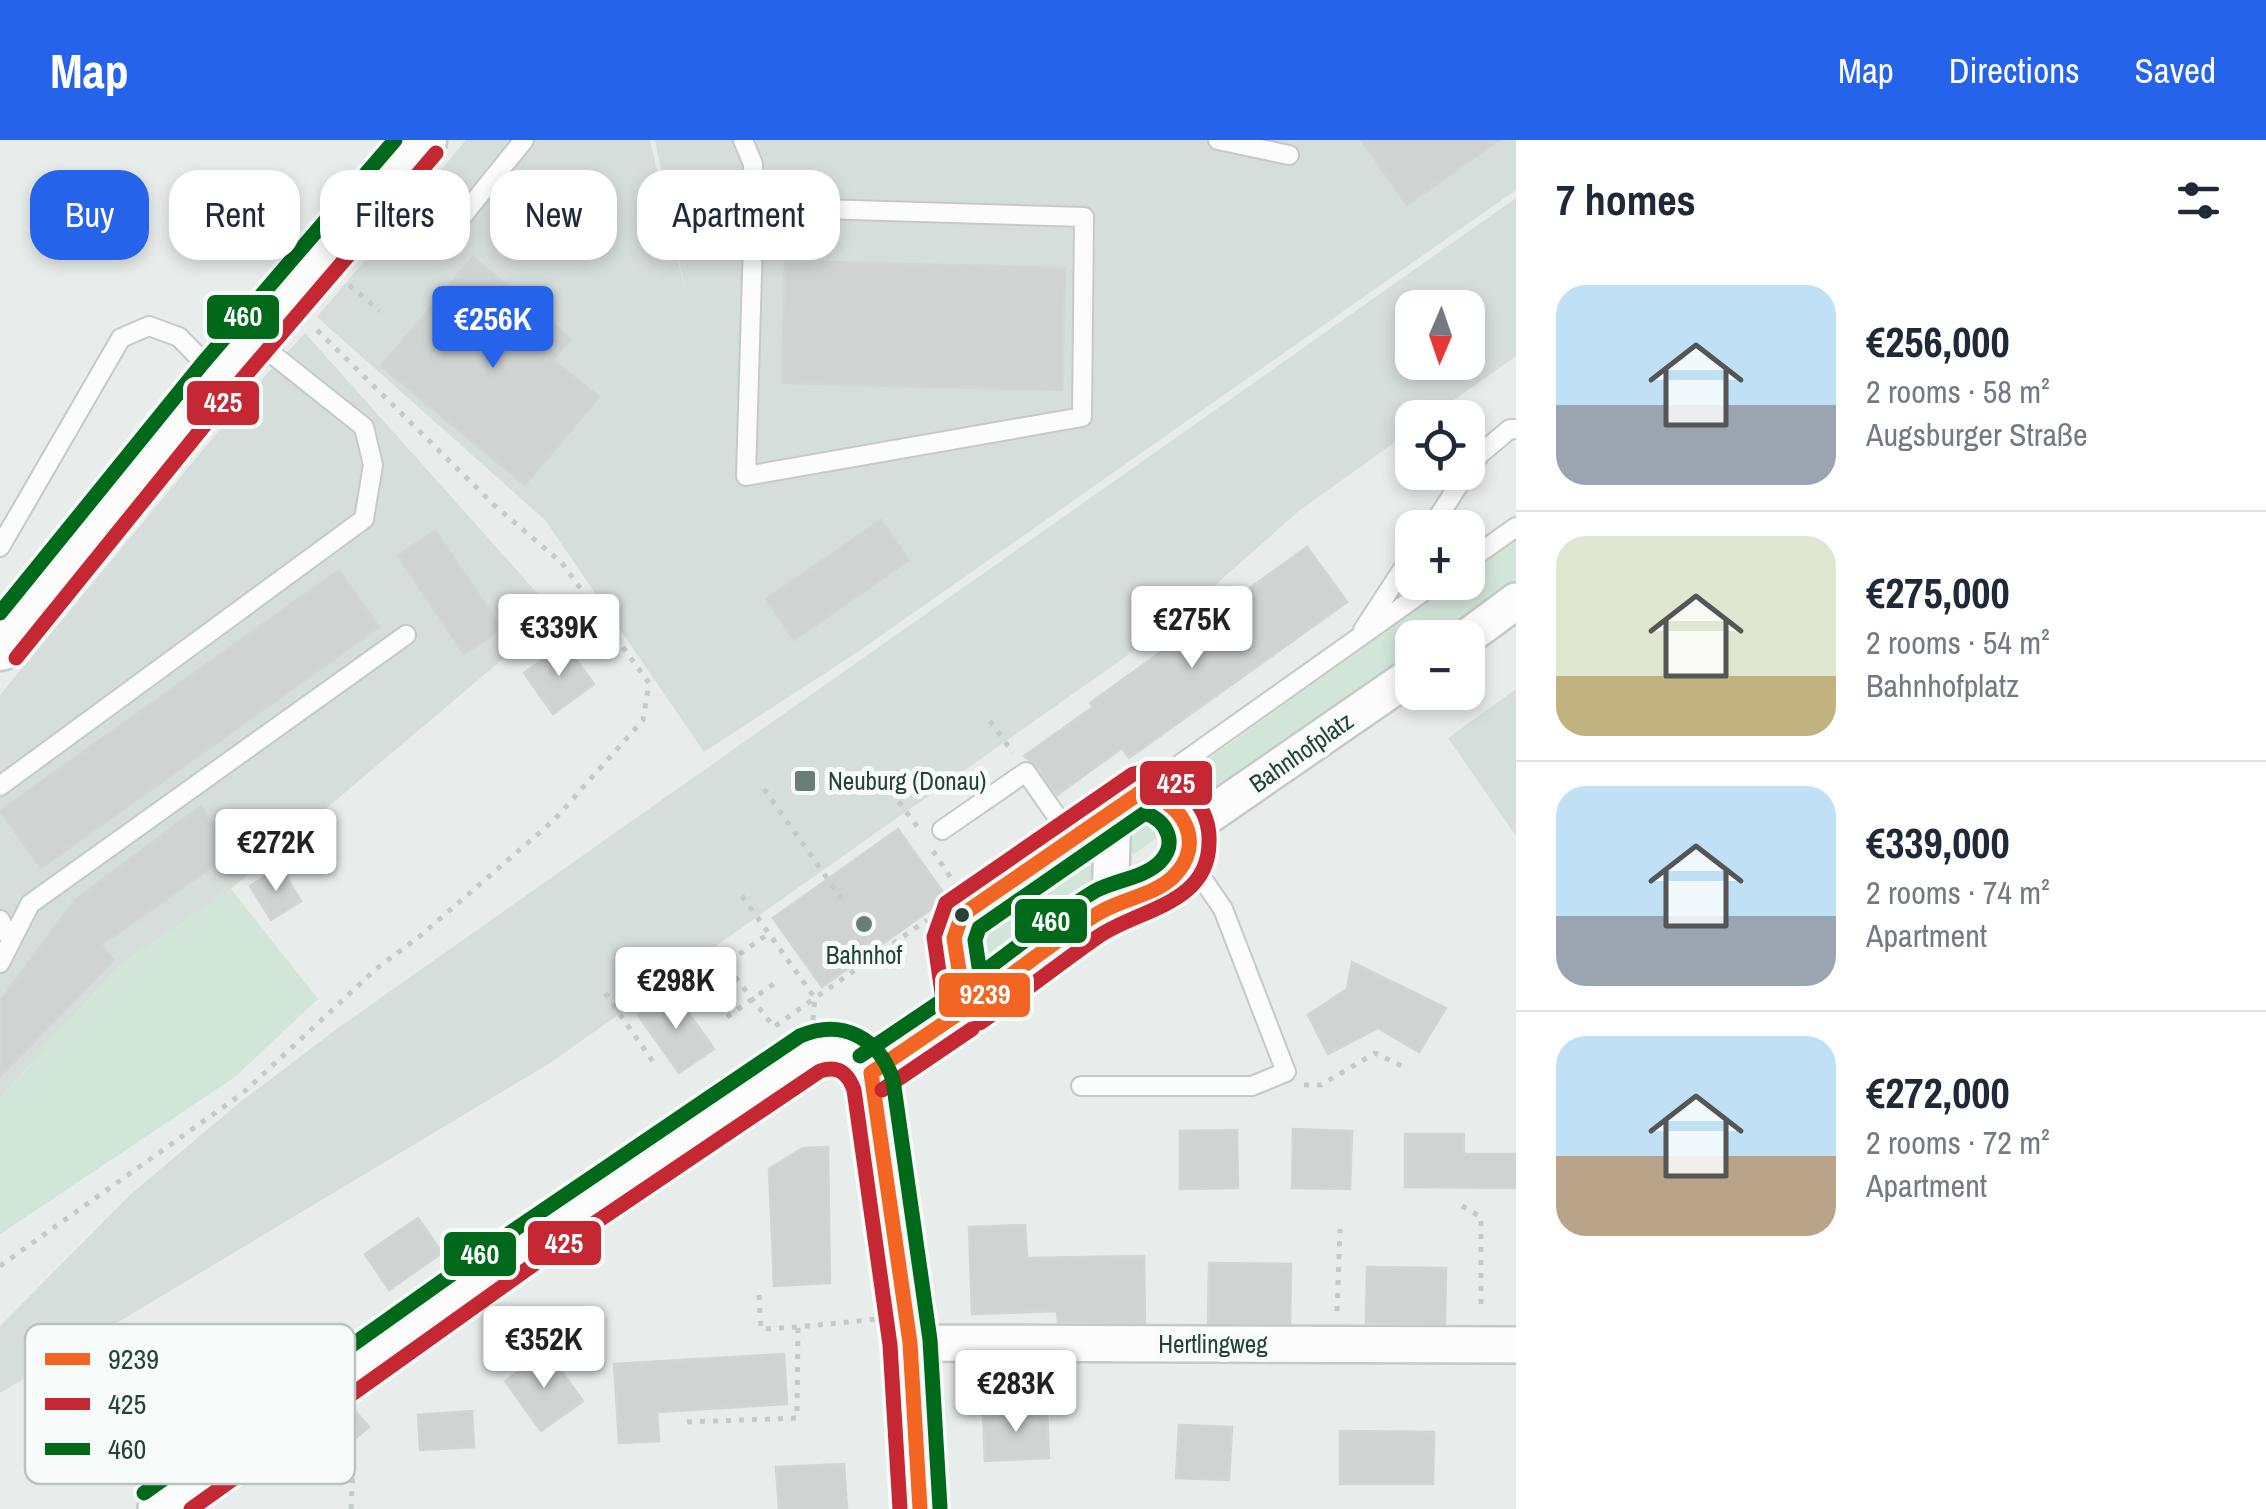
<!DOCTYPE html>
<html lang="en">
<head>
<meta charset="utf-8">
<style>
	:root { --surface:#fff; --page:#f2f2f3; --text:#1f2937; --muted:#747a83; --line:#e0e1e3; --accent:#2563eb }
	body { margin:0; font-family:"Archivo Narrow",sans-serif; background:var(--page); color:var(--text); height:100vh; display:flex; flex-direction:column; font-size:38px; white-space:nowrap }
	* { box-sizing:border-box; margin:0 }
	p { font-size:32px; color:var(--muted) }
	.icon { flex:none; width:55px; height:55px; fill:none; stroke:currentColor; stroke-width:2; stroke-linecap:round; stroke-linejoin:round }
	.map { position:relative; flex:1; overflow:hidden }
	.details { display:flex; flex-direction:column; background:var(--surface); width:750px }
	.details>* { flex:none }
	.guide { position:absolute; left:30px; top:30px; width:950px; height:90px; display:flex; gap:20px }
	.needle { width:65px; rotate:182deg }
	.controls { position:absolute; left:1395px; top:150px; display:grid; gap:20px }
	.controls a { display:grid; place-items:center; width:90px; height:90px; border-radius:20px; background:var(--surface); box-shadow:0 5px 15px #0003; font-size:50px }
	.price { position:absolute; translate:-50% -85px; padding:0 22px; border-radius:10px; background:#fff; color:#222; font-size:32px; line-height:65px; filter:drop-shadow(0 2px 5px #0008) }
	.price::after { content:''; position:absolute; left:50%; top:60px; width:30px; height:22px; margin-left:-15px; background:inherit; clip-path:polygon(0 0,100% 0,50% 100%) }
	.price.selected { background:var(--accent); color:#fff }
	ul { padding:0; list-style:none }
	li { display:flex; align-items:center; gap:30px; height:250px; padding:0 40px }
	li+li { border-top:2px solid var(--line) }
	li span { display:grid; place-items:center; flex:none; width:280px; height:200px; border-radius:30px; color:#555 }
	li>.icon { margin-inline-start:auto }
	span .icon { width:120px; height:120px; fill:#fffc; stroke-width:1 }
	li b { font-size:42px }
	h2 { display:flex; justify-content:space-between; align-items:center; height:120px; padding:0 40px; font-size:42px }
	.tag { padding:0 35px; border-radius:30px; background:var(--surface); box-shadow:0 5px 15px #0003; font-size:35px; line-height:90px }
	.tag.selected { background:var(--accent); color:#fff }
	header { display:flex; align-items:center; gap:60px; box-sizing:border-box; height:140px; padding:0 50px; background:var(--accent); color:#fff }
	header strong { font-size:48px }
	nav { display:flex; gap:55px; margin-inline-start:auto; font-size:35px }
	main { display:flex; flex:1; min-height:0 }
	.map>svg:first-child { display:block }
	.built { fill:#d6dedb; fill-rule:evenodd }
	.green { fill:#d1e6d8 }
	.building { fill:#cfd4d2; stroke:#d1d6d4; stroke-width:2.5 }
	.lines { fill:none; stroke-linecap:round; stroke-linejoin:round }
	.service-casing { stroke:#c5cac8; stroke-width:22 }
	.minor-casing { stroke:#c5cac8; stroke-width:40 }
	.secondary-casing { stroke:#c3cbc8; stroke-width:55 }
	.path { stroke:#c3ccca; stroke-width:5; stroke-dasharray:5 8; stroke-linecap:butt }
	.service { stroke:#fcfcfc; stroke-width:18 }
	.minor { stroke:#fcfcfc; stroke-width:35 }
	.secondary { stroke:#fcfcfc; stroke-width:50 }
	.bus-1-casing { stroke:#f7fbf9; stroke-width:22 }
	.bus-2-casing { stroke:#f7fbf9; stroke-width:22 }
	.bus-3-casing { stroke:#f7fbf9; stroke-width:22 }
	.bus-1 { stroke:#f26522; stroke-width:15 }
	.bus-2 { stroke:#c52833; stroke-width:15 }
	.bus-3 { stroke:#01691a; stroke-width:15 }
	.poi-dot { fill:#697e78; stroke:#f7fbf9; stroke-width:4 }
	.bus-dot { fill:#24423a; stroke:#f7fbf9; stroke-width:4 }
	.labels { text-anchor:middle; stroke-width:10; stroke-linejoin:round; paint-order:stroke }
	.street-label { font-size:25px; fill:#24423a; stroke:#f7fbf9 }
	.poi-label { font-size:25px; fill:#24423a; stroke:#f7fbf9; text-anchor:start }
	.key { fill:#f7fbf9; stroke:#b8c4c0; stroke-width:2.5 }
	.key-label { font-size:28px; fill:#24423a }
	.line-badge { stroke:#f7fbf9; stroke-width:4 }
	.badge-label { font-size:28px; text-anchor:middle; font-weight:bold; fill:#fff }
</style>
</head>
<body>
<header>
<strong>Map</strong>
<nav><a>Map</a><a>Directions</a><a>Saved</a></nav>
</header>
<main>
<div class="map">
<svg width="1516" height="1369" viewBox="0 0 1516 1369">
	<rect width="100%" height="100%" fill="#e8edeb"/>
	<path class="built" d="M466,0H650L685,151L655,0H1516V50L862,509L704,612L545,380L317,177Z
		M1516,58V216L1430,277L1412,278V290L1300,370L1169,486L550,923L0,1253V1186L132,1053L239,963L338,888ZM1412,168H1468V222H1412Z
		M305,193L556,474L231,749L121,824L0,958V555L255,247Z
		M1516,549V696L1448,598Z"/>
	<path class="green" d="M1516,398V443L1440,497L1412,498V517L1205,666L1184,636L1454,443L1468,442V433Z
		M1148,677H1158L1173,686L1133,715L1129,706L1132,688Z
		M1093,726L1104,734L980,823L975,810L980,799L1080,728Z
		M231,749L318,859L235,937L0,1094V958L121,824Z"/>
	<path class="building" d="M1361,0H1499L1407,65Z
		M473,117L571,199L553,220L599,257L525,345L381,226Z
		M785,121L1065,128L1062,250L782,243Z
		M881,380L909,420L794,500L766,459Z
		M435,390L502,489L464,514L398,416Z
		M1307,407L1347,462L1129,618L1122,608L1057,655L1036,625L1024,616L1093,567L1090,563Z
		M339,430L379,487L41,728L0,671Z
		M565,504L594,544L553,574L524,533Z
		M201,666L232,713L101,805L114,820L0,936V861L74,761Z
		M898,689L947,758L822,847L773,778Z
		M280,727L301,761L271,780L250,746Z
		M1352,822L1446,868L1419,912L1378,888L1328,914L1308,875L1347,849Z
		M673,851L714,909L679,933L638,875Z
		M1293,989L1352,991L1350,1049L1292,1048Z
		M1237,990L1238,1048L1180,1049V991Z
		M1405,994H1464V1014H1516V1048L1405,1047Z
		M828,1007L830,1143L774,1146L769,1029L803,1008Z
		M418,1078L442,1113L389,1150L365,1114Z
		M1025,1085L1027,1118L1144,1116L1145,1183L1058,1182L1057,1171L972,1174L969,1087Z
		M1209,1123L1291,1124L1290,1183H1208Z
		M1367,1127L1446,1128L1445,1184L1366,1183Z
		M547,1211L583,1261L541,1291L505,1241Z
		M784,1214L787,1264L657,1272L659,1301L619,1303L614,1224Z
		M346,1260L369,1287L324,1324L302,1297Z
		M1047,1270L1049,1318L985,1321L983,1273Z
		M472,1271L474,1307L420,1310L418,1275Z
		M1179,1285L1232,1287L1229,1340L1176,1338Z
		M1340,1291L1434,1292L1433,1344H1340Z
		M844,1324L847,1369H779L776,1327Z"/>
	<g class="lines">
		<g class="service-casing">
			<path id="service" d="M743,0L753,24L754,67L746,336L1082,277L1084,77L754,67
				M1218,0L1289,15
				M456,84L524,0
				M1468,332L1480,314L1510,289H1516
				M1431,388L1467,332
				M0,407L121,198L149,186L179,197L214,233
				M1468,421L1516,387
				M1363,490L1412,415
				M0,646L364,379L373,325L364,287L252,198
				M1141,652L1437,442
				M942,690L1026,632L1071,697
				M0,780L11,800
				M0,823L30,764L406,495
				M1081,946H1252L1286,932L1223,769L1186,715"/>
		</g>
		<g class="minor-casing">
			<path id="minor" d="M1466,498L1516,461
				M1189,689L1412,535
				M1110,766L1113,669
				M871,933C922,899 972,865 1021,829C1050,809 1078,784 1108,767C1129,755 1159,753 1176,734C1207,700 1182,655 1141,652L962,775L954,798L965,870
				M910,1203L1516,1205
				M156,1369L526,1106L811,913C840,900 866,915 874,945L910,1203L920,1369"/>
		</g>
		<g class="secondary-casing">
			<path id="secondary" d="M0,505L218,237L421,0"/>
		</g>
		<path class="path" d="M398,86L430,114
			M349,145L380,171
			M990,581L1013,613
			M764,649L846,765
			M891,651L919,689
			M933,711L955,744
			M742,756L815,858L774,887L725,824L768,794
			M605,853L654,923
			M727,877L778,841
			M813,880L815,858L927,780
			M1304,945H1321L1375,913L1404,927
			M1462,1066L1481,1077V1172
			M0,1126L243,953L376,829L420,796L554,680L643,580L649,543L562,423L494,365L312,185
			M759,1155L761,1189L798,1187
			M1337,1171L1340,1089
			M687,1282L797,1278L798,1187L878,1179
			M351,1369L353,1329"/>
		<use href="#service" class="service"/>
		<use href="#minor" class="minor"/>
		<use href="#secondary" class="secondary"/>
		<g class="bus-1-casing">
			<path id="bus-1" d="M1141,652C1182,660 1208,703 1173,737C1153,756 1120,759 1097,774C1051,803 1009,838 965,869L954,798L962,775Z
				M871,933L965,869
				M871,933L910,1203L920,1369"/>
		</g>
		<g class="bus-2-casing">
			<path id="bus-2" d="M16,518L233,250L436,13
				M943,860L934,797L946,763L1133,634C1150,630 1170,637 1183,648C1200,662 1210,680 1209,702C1209,764 1139,769 1099,796C1059,824 1021,854 980,883
				M882,950L972,889
				M191,1369L537,1122L820,931C838,925 848,933 854,950L890,1205L900,1369"/>
		</g>
		<g class="bus-3-casing">
			<path id="bus-3" d="M0,473L202,224L395,0
				M1145,673C1167,681 1178,703 1160,722C1144,738 1115,740 1095,751C1055,775 1018,807 980,834L975,800L979,788Z
				M860,916L943,860
				M144,1353L514,1090L800,896C842,878 879,898 893,940L930,1200L940,1368"/>
		</g>
		<use href="#bus-1" class="bus-1"/>
		<use href="#bus-2" class="bus-2"/>
		<use href="#bus-3" class="bus-3"/>
	</g>
	<g class="poi-dot">
		<rect x="793" y="629" width="24" height="24" rx="5"/>
		<circle cx="864" cy="784" r="10"/>
	</g>
	<circle class="bus-dot" cx="962" cy="775" r="9"/>
	<g class="labels">
		<g class="street-label">
			<text transform="translate(1301 612) rotate(-35)" y="9">Bahnhofplatz</text>
			<text x="1213" y="1213">Hertlingweg</text>
		</g>
		<g class="poi-label">
			<text x="828" y="650">Neuburg (Donau)</text>
			<text x="864" y="824" text-anchor="middle">Bahnhof</text>
		</g>
	</g>
	<rect x="25" y="1184" width="330" height="160" rx="15" class="key"/>
	<rect x="45" y="1213" width="45" height="12" fill="#f26522"/>
	<rect x="45" y="1258" width="45" height="12" fill="#c52833"/>
	<rect x="45" y="1303" width="45" height="12" fill="#01691a"/>
	<g class="key-label">
		<text x="108" y="1229">9239</text>
		<text x="108" y="1274">425</text>
		<text x="108" y="1319">460</text>
	</g>
	<g class="line-badge">
		<rect x="205" y="153" width="76" height="48" rx="10" fill="#01691a"/>
		<rect x="185" y="239" width="76" height="48" rx="10" fill="#c52833"/>
		<rect x="1138" y="619" width="76" height="48" rx="10" fill="#c52833"/>
		<rect x="1013" y="757" width="76" height="48" rx="10" fill="#01691a"/>
		<rect x="937" y="831" width="95" height="48" rx="10" fill="#f26522"/>
		<rect x="526" y="1079" width="77" height="48" rx="10" fill="#c52833"/>
		<rect x="442" y="1090" width="76" height="48" rx="10" fill="#01691a"/>
	</g>
	<g class="badge-label">
		<text x="243" y="186">460</text>
		<text x="223" y="272">425</text>
		<text x="1176" y="653">425</text>
		<text x="1051" y="791">460</text>
		<text x="985" y="864">9239</text>
		<text x="564" y="1113">425</text>
		<text x="480" y="1124">460</text>
	</g>
</svg>
<div class="controls">
<a><svg class="needle" viewBox="-14 -14 28 28"><path d="M0-13l5 13h-10z" fill="#e53935"/><path d="M0 13l5-13h-10z" fill="#747a83"/></svg></a>
<a><svg class="icon" aria-label="locate" viewBox="0 0 24 24"><circle cx="12" cy="12" r="6"/><path d="M12 2v4M12 18v4M2 12h4M18 12h4"/></svg></a>
<a>+</a>
<a>−</a>
</div>
<b class="price selected" style="left:493px;top:231px">€256K</b>
<b class="price" style="left:1192px;top:531px">€275K</b>
<b class="price" style="left:559px;top:539px">€339K</b>
<b class="price" style="left:276px;top:754px">€272K</b>
<b class="price" style="left:676px;top:892px">€298K</b>
<b class="price" style="left:544px;top:1251px">€352K</b>
<b class="price" style="left:1016px;top:1295px">€283K</b>
<div class="guide">
<a class="tag selected">Buy</a>
<a class="tag">Rent</a>
<a class="tag">Filters</a>
<a class="tag">New</a>
<a class="tag">Apartment</a>
</div>
</div>
<section class="details">
<h2>7 homes<svg class="icon" aria-label="filters" viewBox="0 0 24 24"><path d="M4 7h16M4 17h16"/><circle cx="9" cy="7" r="2"/><circle cx="15" cy="17" r="2"/></svg></h2>
<ul>
<li><span style="background:linear-gradient(#bfe0f5 60%,#9aa5b1 0)"><svg class="icon" aria-label="home" viewBox="0 0 24 24"><path d="M3 11l9-7 9 7M6 9v11h12V9"/></svg></span><div><b>€256,000</b><p>2 rooms · 58 m²</p><p>Augsburger Straße</p></div></li>
<li><span style="background:linear-gradient(#dfe7d0 70%,#c2b280 0)"><svg class="icon" aria-label="home" viewBox="0 0 24 24"><path d="M3 11l9-7 9 7M6 9v11h12V9"/></svg></span><div><b>€275,000</b><p>2 rooms · 54 m²</p><p>Bahnhofplatz</p></div></li>
<li><span style="background:linear-gradient(#bfe0f5 65%,#9aa5b1 0)"><svg class="icon" aria-label="home" viewBox="0 0 24 24"><path d="M3 11l9-7 9 7M6 9v11h12V9"/></svg></span><div><b>€339,000</b><p>2 rooms · 74 m²</p><p>Apartment</p></div></li>
<li><span style="background:linear-gradient(#bfe0f5 60%,#b9a48a 0)"><svg class="icon" aria-label="home" viewBox="0 0 24 24"><path d="M3 11l9-7 9 7M6 9v11h12V9"/></svg></span><div><b>€272,000</b><p>2 rooms · 72 m²</p><p>Apartment</p></div></li>
</ul>
</section>
</main>
</body>
</html>
